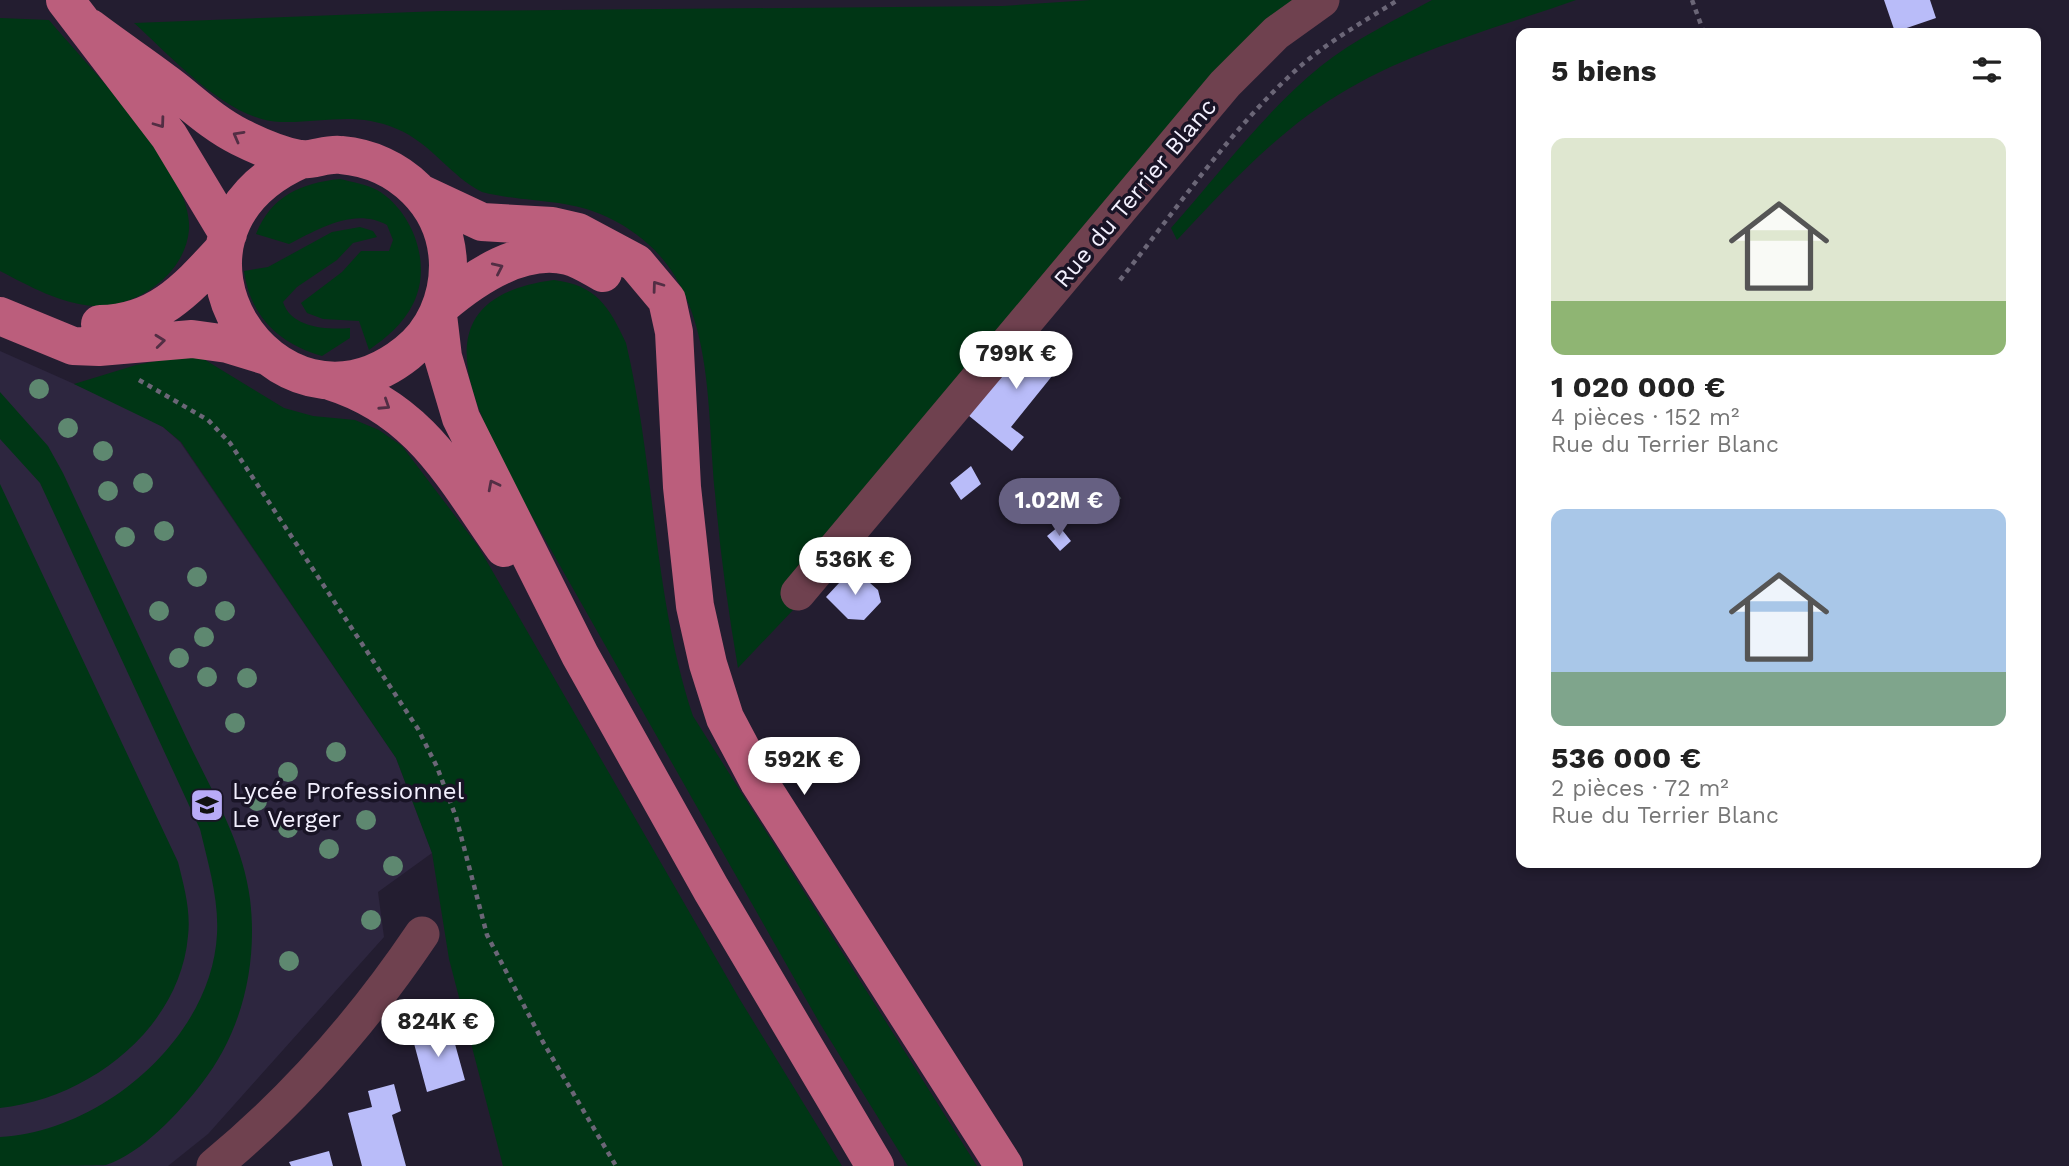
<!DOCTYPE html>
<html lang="fr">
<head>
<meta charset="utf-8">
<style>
	:root { --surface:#fff; --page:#f6f6f6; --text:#222; --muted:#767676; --accent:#666082 }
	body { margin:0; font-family:"Work Sans",sans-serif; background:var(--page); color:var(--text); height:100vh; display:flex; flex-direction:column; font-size:26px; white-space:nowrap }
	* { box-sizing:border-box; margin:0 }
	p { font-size:23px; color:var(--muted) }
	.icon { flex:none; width:38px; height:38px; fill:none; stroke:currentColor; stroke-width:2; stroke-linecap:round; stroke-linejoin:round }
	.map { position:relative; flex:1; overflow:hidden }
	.details { position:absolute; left:1516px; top:28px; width:525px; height:840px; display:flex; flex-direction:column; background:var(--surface); border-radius:14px; box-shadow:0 4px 10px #0003 }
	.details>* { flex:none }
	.price { position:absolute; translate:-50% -60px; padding:0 16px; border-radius:24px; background:#fff; color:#222; font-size:23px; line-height:46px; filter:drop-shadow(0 2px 4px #0008) }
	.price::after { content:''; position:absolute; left:50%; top:42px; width:21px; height:16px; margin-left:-10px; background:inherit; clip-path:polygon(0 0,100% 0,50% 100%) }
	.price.selected { background:var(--accent); color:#fff }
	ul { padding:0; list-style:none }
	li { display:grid; align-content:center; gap:14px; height:371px; padding:0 35px }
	li span { display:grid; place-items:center; height:217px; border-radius:14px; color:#555 }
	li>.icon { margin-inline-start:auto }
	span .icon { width:126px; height:126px; fill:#fffc; stroke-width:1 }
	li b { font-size:30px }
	h2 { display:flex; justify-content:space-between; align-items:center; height:84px; padding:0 35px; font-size:30px }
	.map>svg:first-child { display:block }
	.built { fill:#2d263f }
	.green { fill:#003615 }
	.water { fill:#000c13; stroke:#49505a; stroke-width:2 }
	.building { fill:#b9bcf9 }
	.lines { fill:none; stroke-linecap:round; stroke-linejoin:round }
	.path { stroke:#6b6677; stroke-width:4.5; stroke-dasharray:5 5; stroke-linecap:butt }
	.minor { stroke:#6f414f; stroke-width:35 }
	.major { stroke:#bb5e7c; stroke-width:38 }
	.tree { fill:#5e8870 }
	.oneway { stroke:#522e44 }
	.labels { text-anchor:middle; stroke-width:7; stroke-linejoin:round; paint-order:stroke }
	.street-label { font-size:24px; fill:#f3f0fe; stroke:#191426 }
	.poi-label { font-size:24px; fill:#f3f0fe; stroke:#191426; text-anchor:start }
</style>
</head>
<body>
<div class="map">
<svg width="2069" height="1166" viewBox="0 0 2069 1166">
	<rect width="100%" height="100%" fill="#231d30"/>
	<path class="built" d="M0,351L126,407L163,427L180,442L396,758L432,853L378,892L384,937L208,1134L168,1166H0Z"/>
	<path class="green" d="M1091,0H1304L1199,98L780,595L794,609L738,668C728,610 720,552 715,493C705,391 718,269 607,217C567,198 524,203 482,192C450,176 431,143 397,129C355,111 324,123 281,122C228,121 172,57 134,23L440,11L1003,6Z
		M1432,0H1576C1500,27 1418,48 1348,89C1281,127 1229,185 1177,240L1171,228C1218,175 1266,110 1321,66C1355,39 1395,20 1432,0Z
		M0,18L49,20C88,66 156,135 179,188C185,200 190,217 189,230C185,275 136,308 94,306C61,304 29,286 0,271Z
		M340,179C352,182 366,184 377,190C413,211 433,265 413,304C403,324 387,337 369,350L359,321L323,319L307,313L301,303L342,272L361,251H389L393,240L387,225C354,207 319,229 289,244L256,234C271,196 301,183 340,179Z
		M360,227L373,231L377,237L353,243L337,260L297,287L283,302C291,328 327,330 350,328V338L322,356C279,344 250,316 244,271L268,267L332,232Z
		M554,280C596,285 609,306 626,343C655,465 653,596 693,716L977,1166H908L819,1022L521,497C480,415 408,299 554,280Z
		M182,356L202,358L284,408L313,416L355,420L379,430L402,446L478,546L739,998L842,1166H503L449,959L432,853L396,758L181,442L163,427L74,384L136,365Z
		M0,392L48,446L63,473C104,561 145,649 186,737C210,788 243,842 250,899C258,964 242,1032 202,1083C179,1113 142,1153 106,1165C88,1166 23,1166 0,1166V1137C101,1132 212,1038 217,934C219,899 208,863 200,829L40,483L0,439Z
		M0,484L178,862C184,886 191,911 188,936C180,1029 88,1099 0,1108Z"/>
	<path class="water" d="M1108,483L1120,498L1091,523L1080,520L1078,509Z"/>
	<path class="building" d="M1884,0H1930L1936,18L1895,32Z
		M1034,334L1065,360L1011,427L1024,437L1012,451L968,415Z
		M971,466L981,484L961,500L950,483Z
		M1059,526L1071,541L1060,551L1047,536Z
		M853,568L878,590L881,602L864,620L848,619L826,597Z
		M450,1026L465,1080L427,1092L412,1036Z
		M394,1084L401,1111L392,1115L406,1166H362L348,1113L372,1107L368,1091Z
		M329,1151L333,1166H291L289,1162Z"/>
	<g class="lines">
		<path class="path" d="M1692,0L1704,33
			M1120,280C1177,209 1229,131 1296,70C1327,42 1363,22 1398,0
			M139,380L208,420L230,443L418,729L437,767L456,817L487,935L543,1042L616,1166"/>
		<path class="minor" d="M798,593L1225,84L1276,33L1322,0
			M214,1166C294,1100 364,1020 422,934"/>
		<path class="major" d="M65,0L169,136L228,234
			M90,28C115,47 142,65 167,84C191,102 212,123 240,137C258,146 278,155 299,159C312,161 327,153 341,155C399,160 447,204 448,265C448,299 434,332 407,353C275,458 129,235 302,159
			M420,193L482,222L552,226L578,232L636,263L667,300L674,332L682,487L695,606L708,664L725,718L759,782L1004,1166
			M441,306C475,277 522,245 568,256C580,259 592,267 603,273
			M438,315L443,357L461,418L580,655L711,889L875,1166
			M0,316L73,346L99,347L192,339L228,344L267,356
			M100,324C158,323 188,288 224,249
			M330,381C420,409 453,476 504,548"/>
	</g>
	<g class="tree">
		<circle cx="39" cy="389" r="10"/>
		<circle cx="68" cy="428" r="10"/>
		<circle cx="103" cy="451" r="10"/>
		<circle cx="143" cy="483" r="10"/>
		<circle cx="108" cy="491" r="10"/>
		<circle cx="164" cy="531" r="10"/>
		<circle cx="125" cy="537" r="10"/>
		<circle cx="197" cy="577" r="10"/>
		<circle cx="159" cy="611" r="10"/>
		<circle cx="225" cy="611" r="10"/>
		<circle cx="204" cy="637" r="10"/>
		<circle cx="179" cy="658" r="10"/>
		<circle cx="207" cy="677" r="10"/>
		<circle cx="247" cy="678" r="10"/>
		<circle cx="235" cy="723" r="10"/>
		<circle cx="336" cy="752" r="10"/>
		<circle cx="288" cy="772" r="10"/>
		<circle cx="257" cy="801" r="10"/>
		<circle cx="366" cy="820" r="10"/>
		<circle cx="288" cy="828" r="10"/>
		<circle cx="329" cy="849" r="10"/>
		<circle cx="393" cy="866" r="10"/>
		<circle cx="371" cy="920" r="10"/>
		<circle cx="289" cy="961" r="10"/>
	</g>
	<defs><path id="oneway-chevron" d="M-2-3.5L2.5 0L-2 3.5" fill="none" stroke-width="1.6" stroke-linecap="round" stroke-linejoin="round" transform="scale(1.75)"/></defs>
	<g class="oneway">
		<use href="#oneway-chevron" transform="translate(160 123) rotate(54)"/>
		<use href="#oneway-chevron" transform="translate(238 136) rotate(-151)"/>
		<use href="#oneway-chevron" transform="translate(498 268) rotate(-25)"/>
		<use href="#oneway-chevron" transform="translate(657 286) rotate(-126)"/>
		<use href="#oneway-chevron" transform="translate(160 341) rotate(-6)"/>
		<use href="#oneway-chevron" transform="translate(385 405) rotate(33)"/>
		<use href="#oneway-chevron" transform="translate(493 485) rotate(-117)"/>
	</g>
	<defs>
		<g id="school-square" transform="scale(1.75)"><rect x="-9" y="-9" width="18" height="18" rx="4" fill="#b8abf7" stroke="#191426"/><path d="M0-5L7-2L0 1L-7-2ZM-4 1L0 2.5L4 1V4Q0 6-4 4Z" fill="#111"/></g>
	</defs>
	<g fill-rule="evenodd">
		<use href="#school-square" x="207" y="805"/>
	</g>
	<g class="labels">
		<g class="street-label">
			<text transform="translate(1135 193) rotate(-50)" y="8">Rue du Terrier Blanc</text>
		</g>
		<g class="poi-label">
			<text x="232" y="799">Lycée Professionnel<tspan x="232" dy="28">Le Verger</tspan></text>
		</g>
	</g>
</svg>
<b class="price" style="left:1016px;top:391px">799K €</b>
<b class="price selected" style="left:1059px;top:538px">1.02M €</b>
<b class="price" style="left:855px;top:597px">536K €</b>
<b class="price" style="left:804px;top:797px">592K €</b>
<b class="price" style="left:438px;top:1059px">824K €</b>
<section class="details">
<h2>5 biens<svg class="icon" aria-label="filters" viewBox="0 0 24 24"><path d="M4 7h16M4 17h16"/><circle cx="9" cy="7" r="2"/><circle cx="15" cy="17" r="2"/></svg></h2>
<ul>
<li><span style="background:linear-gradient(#dfe7d0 75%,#8fb573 0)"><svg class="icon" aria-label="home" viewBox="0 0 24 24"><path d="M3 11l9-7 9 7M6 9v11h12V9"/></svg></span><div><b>1 020 000 €</b><p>4 pièces · 152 m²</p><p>Rue du Terrier Blanc</p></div></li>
<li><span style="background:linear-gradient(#a9c7e8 75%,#7fa58c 0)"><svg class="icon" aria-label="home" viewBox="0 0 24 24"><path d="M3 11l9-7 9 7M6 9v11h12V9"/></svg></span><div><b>536 000 €</b><p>2 pièces · 72 m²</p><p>Rue du Terrier Blanc</p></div></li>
</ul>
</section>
</div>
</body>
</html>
